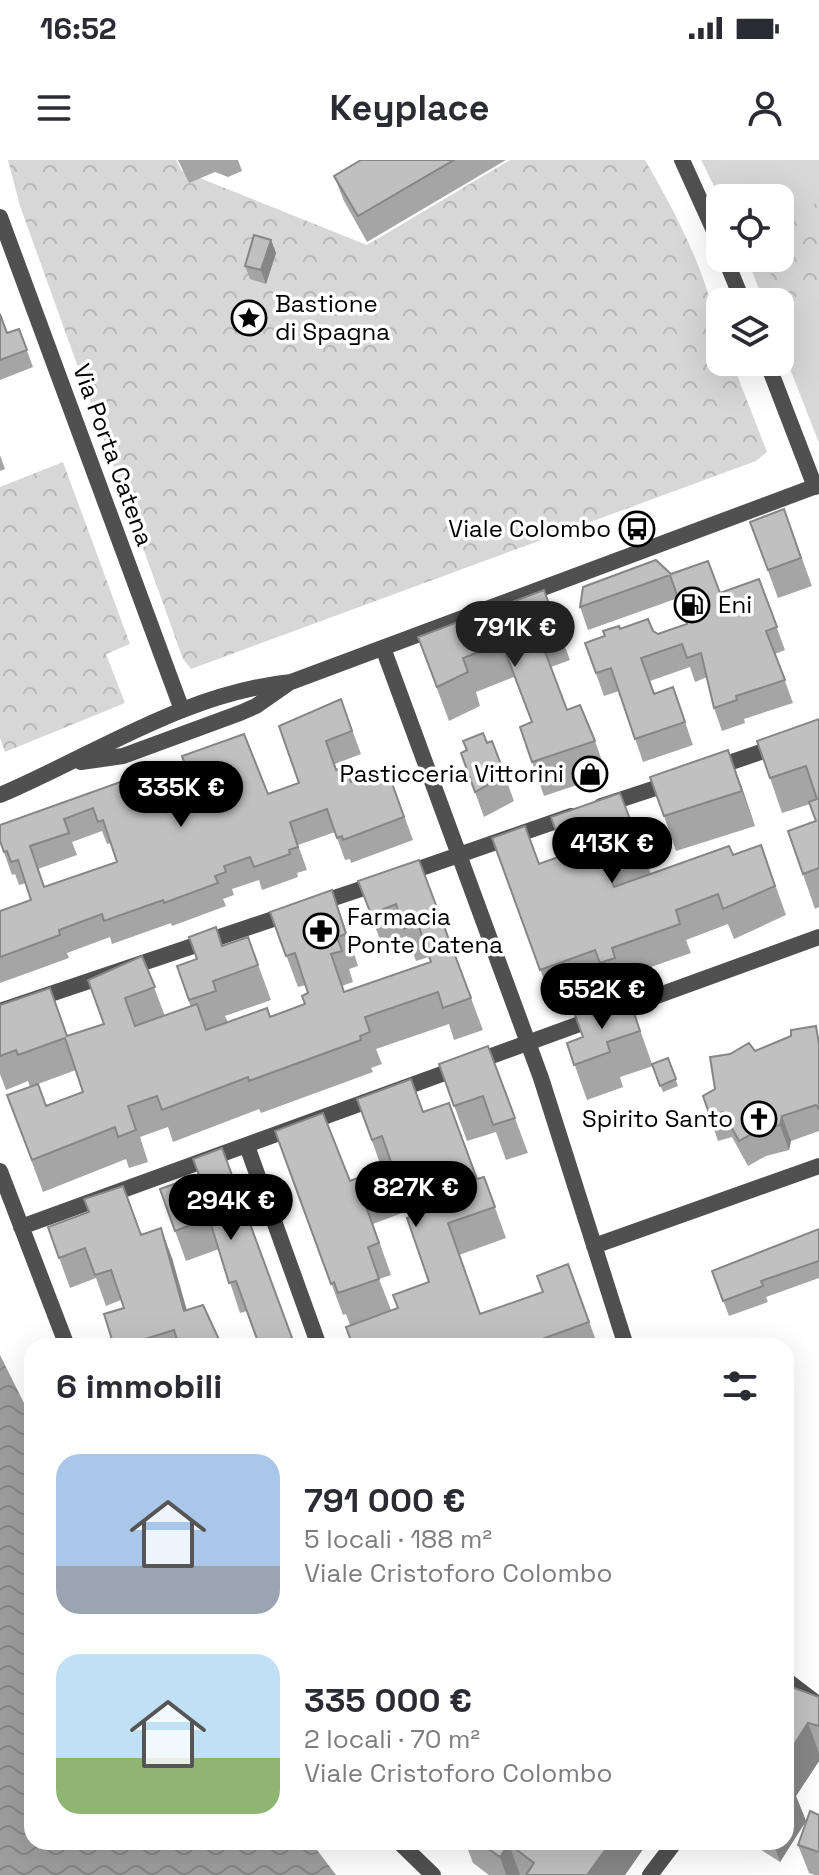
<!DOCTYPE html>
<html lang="it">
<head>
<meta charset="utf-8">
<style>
	:root { --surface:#fff; --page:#f7f7f7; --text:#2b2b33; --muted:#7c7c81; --accent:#000 }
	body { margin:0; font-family:"Space Grotesk",sans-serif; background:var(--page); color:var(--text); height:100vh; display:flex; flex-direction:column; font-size:30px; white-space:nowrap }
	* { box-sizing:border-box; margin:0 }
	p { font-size:26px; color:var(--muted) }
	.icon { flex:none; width:44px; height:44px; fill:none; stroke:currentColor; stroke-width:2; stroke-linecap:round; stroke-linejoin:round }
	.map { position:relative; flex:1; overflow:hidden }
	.side { position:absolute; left:24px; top:1178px; width:770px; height:512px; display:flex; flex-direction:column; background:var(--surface); border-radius:24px; box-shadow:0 8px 32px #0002 }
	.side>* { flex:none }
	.controls { position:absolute; left:706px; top:24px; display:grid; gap:16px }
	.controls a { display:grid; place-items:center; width:88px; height:88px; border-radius:16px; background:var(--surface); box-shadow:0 8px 32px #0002; font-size:40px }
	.price { position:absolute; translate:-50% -68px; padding:0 18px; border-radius:28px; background:var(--accent); color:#fff; font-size:26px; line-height:52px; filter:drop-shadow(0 2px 4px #0008) }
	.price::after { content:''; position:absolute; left:50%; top:48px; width:24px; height:18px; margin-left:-12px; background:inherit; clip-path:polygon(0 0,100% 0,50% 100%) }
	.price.selected { background:#222; color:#fff }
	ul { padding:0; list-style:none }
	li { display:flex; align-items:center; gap:24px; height:200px; padding:0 32px }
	li span { display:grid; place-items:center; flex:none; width:224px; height:160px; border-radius:24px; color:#555 }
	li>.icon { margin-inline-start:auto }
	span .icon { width:96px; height:96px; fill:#fffc; stroke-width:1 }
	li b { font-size:34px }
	h2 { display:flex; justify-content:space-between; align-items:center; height:96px; padding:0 32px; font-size:34px }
	.status { display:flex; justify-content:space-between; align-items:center; height:56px; padding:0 40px; background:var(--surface); direction:ltr }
	.status svg { height:22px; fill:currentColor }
	header { display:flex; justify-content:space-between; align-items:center; height:104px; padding:0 32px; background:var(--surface); font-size:36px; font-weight:700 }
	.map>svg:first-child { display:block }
	.grass { fill:#d7d7d7 }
	.park { fill:url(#park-crowns) }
	.water { fill:url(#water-waves) }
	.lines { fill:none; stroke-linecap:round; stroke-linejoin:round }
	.minor { stroke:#505050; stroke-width:16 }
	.tertiary { stroke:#505050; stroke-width:16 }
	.wall { fill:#a5a5a5; fill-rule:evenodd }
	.shaded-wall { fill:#868686 }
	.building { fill:#c0c0c0; stroke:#868686; stroke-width:2; fill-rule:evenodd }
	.labels { text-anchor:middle; stroke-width:7; stroke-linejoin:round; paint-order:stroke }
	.poi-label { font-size:24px; fill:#000; stroke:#fff; text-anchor:start }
	.street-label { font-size:24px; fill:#000; stroke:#fff }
</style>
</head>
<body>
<div class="status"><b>16:52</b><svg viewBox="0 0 49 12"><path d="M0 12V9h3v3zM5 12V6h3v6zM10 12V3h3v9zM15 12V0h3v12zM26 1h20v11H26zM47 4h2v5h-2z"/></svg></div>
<header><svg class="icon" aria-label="menu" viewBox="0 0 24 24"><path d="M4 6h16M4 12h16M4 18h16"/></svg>Keyplace<svg class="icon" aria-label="person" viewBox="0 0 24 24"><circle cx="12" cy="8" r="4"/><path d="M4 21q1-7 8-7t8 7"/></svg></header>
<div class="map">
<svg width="819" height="1715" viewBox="0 0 819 1715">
	<defs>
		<pattern id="park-crowns" width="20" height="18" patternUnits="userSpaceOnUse" patternTransform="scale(2)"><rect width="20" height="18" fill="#d7d7d7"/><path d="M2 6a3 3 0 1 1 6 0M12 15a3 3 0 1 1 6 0" fill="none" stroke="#b7b7b7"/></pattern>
		<pattern id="water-waves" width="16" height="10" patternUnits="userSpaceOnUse" patternTransform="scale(2)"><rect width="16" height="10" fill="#9e9e9e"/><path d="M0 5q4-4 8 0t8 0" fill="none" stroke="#868686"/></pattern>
	</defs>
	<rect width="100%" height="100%" fill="#fff"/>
	<path class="grass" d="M701,0H819V283L780,183V142H764L747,98H780V38H720Z"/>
	<path class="park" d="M8,0H176L182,11L367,85L510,0H645C678,57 720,135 720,202H732L767,292L756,301L191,509L183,499L20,46Z
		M819,42V125L783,144L764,98H780V62Z
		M63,302L130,484L106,494L125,543L5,592L0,578V327Z"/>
	<path class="water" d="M0,1195L32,1259V1682H311L336,1715H0Z"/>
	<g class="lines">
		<path class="minor" d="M0,57L182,550
			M383,488L541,918L626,1186
			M714,608L819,572
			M601,646L674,622
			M404,714L571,656
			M313,745L382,722
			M0,851L291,753
			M247,986L319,1186
			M0,1011L67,1186
			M21,1067L819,777
			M594,1086L819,1006
			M786,1520L819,1545
			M399,1682L433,1715
			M650,1715L675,1682"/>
		<path class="tertiary" d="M682,0L720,84
			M725,98L743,142
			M767,202L815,327
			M81,602L123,596L240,553L256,546L289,523
			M0,635C96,594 185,533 291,522L819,325"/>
	</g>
	<path class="wall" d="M178,0H238L242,11L228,17L215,12L189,23Z
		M361,0H506L367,82L344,41L334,16Z
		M271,80L276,93L266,124L250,119L245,106Z
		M0,154L7,173L19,169L33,207L0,220Z
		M0,295L5,309L0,311Z
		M784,349L812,426L778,438L750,362Z
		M671,414L720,433L759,419L785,490L775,494L793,543L744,559L745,563L722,571L714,548L707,517L695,522L690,507L650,521L655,534L673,527L693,585L643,602L619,531L604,536L585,483L620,469L653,471L658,474L687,464L678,438L588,470L580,447Z
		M544,430L570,500L551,507L567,550L595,581L607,615L544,636L532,602V562L514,517L476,532L480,546L449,561L418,477Z
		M341,539L361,594L335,604L337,610L351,622L387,609L413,680L351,703L350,699L345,700L335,672L298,685L307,710L297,713L298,717L262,730L259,720L232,729L234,735L223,739L226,746L172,766L171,763L112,784L110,777L67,793L69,798L0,823V751L31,740L26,723L19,725L15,714L12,715L0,681L156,622L268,634L299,623ZM102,671L107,684L111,683L117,702L45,727L38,709L77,695L72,682Z
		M819,559V747L815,749L788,671L816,661L810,644L782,653L770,618Z
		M492,581L514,641L484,657L461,593Z
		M741,625L755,666L676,691L664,656Z
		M492,678L539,704L640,685L651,714L733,695L761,685L786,755L734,779L728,764L686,780L691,793L622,817L626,827L611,832L606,819L551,839Z
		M419,700L483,870L454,880L449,864L376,889L382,904L371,908L373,912L261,953L259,949L173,982L168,967L140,977L148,1002L129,1008L126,999L43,1032L7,935L30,927L28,921L6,930L0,914V845L68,876L104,864L142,796L165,856L191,847L177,806L197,799L223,786L248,777L271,840L225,856L228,862L270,857L305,844L308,833L306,825L298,827L270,752L332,730L358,806L349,809L353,822L342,826L344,832L431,802L429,797L416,801L407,776L382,785L358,721ZM76,910L83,932L46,946L38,924Z
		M630,841L652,904L668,898L678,926L663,932L653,906L620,917L623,927L587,940L567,883L583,877L594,853Z
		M819,876V971L791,981L789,990L766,996L748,1006L732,977L718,981L703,936L715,929L755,891Z
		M488,886L528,993L506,1000L496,972L467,981L439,904Z
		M357,939L423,952L477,1019L484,1017L506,1078L459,1095L480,1154L543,1132L568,1104L598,1186H353L429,1122L418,1055L415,1048L373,1064L391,1115L379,1119L391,1150L350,1165L346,1154L343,1155L275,971L350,1021L382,1009Z
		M199,1015L257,1179L247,1151L240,1153L219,1089L186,1101L160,1029Z
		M89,1052L141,1075L172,1098L187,1150L222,1186H114L124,1148L121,1140L106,1146L96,1118L70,1128L48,1067Z
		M819,1069V1118L766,1137L768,1142L729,1156L712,1111Z
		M786,1525L819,1537V1601L796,1636L806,1661L780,1702L749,1682H786Z
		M819,1655V1715H815L809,1713L798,1685Z
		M465,1682H549L555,1687L648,1682L625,1715H489L473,1703Z"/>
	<path class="shaded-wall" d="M271,80L276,93L266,124L261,110Z
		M728,590L741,625L755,666L742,631Z
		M332,730L343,762L358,806L346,774Z
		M782,956L791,981L789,990L780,965Z
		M161,1068L172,1098L195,1181L184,1151Z
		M808,1563L819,1593V1601L796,1636L806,1661L780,1702L773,1682H786V1597Z
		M611,1682H648L625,1715H587Z
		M509,1684L520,1715H506L500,1697Z"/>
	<path class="building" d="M361,0H454L358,56L334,16Z
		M254,75L271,80L261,110L245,106Z
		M0,154L7,173L19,169L27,190L0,200Z
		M784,349L801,398L768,410L750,362Z
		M656,400L671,414L708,401L720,433L759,419L777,467L766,471L785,520L736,536L737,540L714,548L701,493L687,498L682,484L641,498L654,534L673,527L685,562L635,579L611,508L596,513L585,483L605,476L603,471L619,466L620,469L648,459L653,471L658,474L687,464L670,415L580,447L583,427Z
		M544,430L557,466L538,473L567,550L580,545L595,581L532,602L520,567L532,562L502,483L463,498L468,512L437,527L418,477Z
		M341,539L352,571L326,581L336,610L345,607L351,622L387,609L404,657L343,680L342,676L337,678L327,649L290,662L298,687L289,690L290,694L254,707L250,697L224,706L226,712L215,716L218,723L164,743L163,740L104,761L102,754L59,770L60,775L0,797V751L31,740L18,700L11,702L7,691L4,692L0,681V665L151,611L155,622L187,610L182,596L244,574L268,634L299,623L279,566ZM93,648L98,662L103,660L117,702L44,727L30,686L69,673L64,659Z
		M819,559V708L803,714L788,671L816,661L809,642L817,639L806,606L770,618L757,581Z
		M483,573L487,583L492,581L505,615L475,632L461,593L467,590L463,581Z
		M728,590L742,631L664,656L650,617Z
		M620,633L640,685L603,697L614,727L729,686L733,695L761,685L775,726L723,749L718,734L676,750L680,764L612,788L615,798L600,803L595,790L540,810L492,678L525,666L539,704L564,695L551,657Z
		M419,700L471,838L443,848L438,832L365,857L370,872L360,876L361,880L249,921L248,917L162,950L157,936L128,946L136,970L118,977L115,967L32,1000L7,935L38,924L46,946L83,932L65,878L18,895L16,890L0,896V845L50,828L67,876L104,864L88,820L142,796L155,827L125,838L135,866L197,844L206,870L267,848L270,857L305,844L302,836L308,833L295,793L286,796L270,752L332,730L346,774L337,777L342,791L331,794L344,832L431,802L418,764L404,769L396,744L371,754L358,721Z
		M216,767L222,786L248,777L258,805L213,821L216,831L189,840L177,806L197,799L189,777Z
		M630,841L640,871L607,882L610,892L574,905L567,883L583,877L575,855L592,849L594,853Z
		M816,866L819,884V949L816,945L782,956L780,965L757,971L739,981L723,952L710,956L703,936L715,929L710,897L730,894L749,883L755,891L791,876V870Z
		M488,886L515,958L493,965L483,936L454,946L439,904Z
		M668,898L676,919L660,926L652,904Z
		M411,919L423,952L449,943L477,1019L484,1017L495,1047L448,1063L480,1154L543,1132L537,1116L568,1104L589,1162L523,1186H452L449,1180L434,1186H353L346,1167L398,1148L393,1135L429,1122L407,1058L418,1055L404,1017L361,1032L379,1083L368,1087L379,1119L338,1133L334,1122L331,1124L275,971L323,953L350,1021L392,1005L382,976L372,980L357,939Z
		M222,988L295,1186H240L257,1179L236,1121L229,1123L209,1058L175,1071L160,1029L199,1015L193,999Z
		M123,1026L141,1075L161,1068L184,1151L203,1145L222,1186H179L174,1170L139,1181L141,1186H114L104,1154L124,1148L111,1110L95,1115L85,1088L59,1098L48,1067L89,1052L84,1039Z
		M819,1069V1101L761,1121L763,1126L723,1141L712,1111Z
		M786,1525L819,1537V1566L808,1563L786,1597Z
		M786,1622L793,1627L786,1638Z
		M810,1651L819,1655V1692L798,1685Z
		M479,1682H549L555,1687L559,1682H611L587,1715H526L534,1703L509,1684L500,1697Z"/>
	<defs>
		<g id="sight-ring" transform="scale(1.8)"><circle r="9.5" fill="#fff" stroke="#000" stroke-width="1.5"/><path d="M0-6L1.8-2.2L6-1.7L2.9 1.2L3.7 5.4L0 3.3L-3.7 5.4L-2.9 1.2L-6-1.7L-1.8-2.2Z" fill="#000"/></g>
		<g id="bus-ring" transform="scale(1.8)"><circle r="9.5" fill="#fff" stroke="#000" stroke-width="1.5"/><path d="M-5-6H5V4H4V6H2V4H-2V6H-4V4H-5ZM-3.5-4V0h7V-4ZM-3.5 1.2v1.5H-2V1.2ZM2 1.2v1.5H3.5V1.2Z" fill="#000"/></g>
		<g id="fuel-ring" transform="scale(1.8)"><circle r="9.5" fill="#fff" stroke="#000" stroke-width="1.5"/><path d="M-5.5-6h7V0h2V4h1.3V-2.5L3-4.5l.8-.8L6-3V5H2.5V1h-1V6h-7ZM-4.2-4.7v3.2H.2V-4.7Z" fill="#000"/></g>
		<g id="shop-ring" transform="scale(1.8)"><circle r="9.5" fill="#fff" stroke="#000" stroke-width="1.5"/><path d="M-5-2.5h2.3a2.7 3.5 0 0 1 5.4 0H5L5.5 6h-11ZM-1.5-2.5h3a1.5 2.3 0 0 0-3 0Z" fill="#000"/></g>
		<g id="pharmacy-ring" transform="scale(1.8)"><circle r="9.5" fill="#fff" stroke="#000" stroke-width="1.5"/><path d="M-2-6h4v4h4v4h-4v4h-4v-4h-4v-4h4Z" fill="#000"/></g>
		<g id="church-ring" transform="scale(1.8)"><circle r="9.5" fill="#fff" stroke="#000" stroke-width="1.5"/><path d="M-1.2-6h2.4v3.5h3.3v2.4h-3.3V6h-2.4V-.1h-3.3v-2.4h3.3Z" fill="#000"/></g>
	</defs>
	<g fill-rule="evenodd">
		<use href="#sight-ring" x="249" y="158"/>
		<use href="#bus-ring" x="637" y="369"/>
		<use href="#fuel-ring" x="692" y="445"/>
		<use href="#shop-ring" x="590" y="614"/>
		<use href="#pharmacy-ring" x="321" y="771"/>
		<use href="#church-ring" x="759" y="959"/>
	</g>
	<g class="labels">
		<g class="poi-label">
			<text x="275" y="152">Bastione<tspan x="275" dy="28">di Spagna</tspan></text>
			<text x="611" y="377" text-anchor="end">Viale Colombo</text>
			<text x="718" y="453">Eni</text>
			<text x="564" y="622" text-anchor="end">Pasticceria Vittorini</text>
			<text x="347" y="765">Farmacia<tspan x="347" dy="28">Ponte Catena</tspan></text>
			<text x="733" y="967" text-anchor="end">Spirito Santo</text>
		</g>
		<g class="street-label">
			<text transform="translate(113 295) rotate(70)" y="8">Via Porta Catena</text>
		</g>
	</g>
</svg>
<div class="controls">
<a><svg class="icon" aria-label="locate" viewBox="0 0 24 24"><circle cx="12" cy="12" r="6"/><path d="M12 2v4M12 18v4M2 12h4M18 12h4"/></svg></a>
<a><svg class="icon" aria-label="layers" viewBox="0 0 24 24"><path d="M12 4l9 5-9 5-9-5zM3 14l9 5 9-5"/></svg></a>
</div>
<b class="price selected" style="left:515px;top:509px">791K €</b>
<b class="price" style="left:181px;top:669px">335K €</b>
<b class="price" style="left:612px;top:725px">413K €</b>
<b class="price" style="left:602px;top:871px">552K €</b>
<b class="price" style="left:416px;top:1069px">827K €</b>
<b class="price" style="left:231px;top:1082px">294K €</b>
<section class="side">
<h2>6 immobili<svg class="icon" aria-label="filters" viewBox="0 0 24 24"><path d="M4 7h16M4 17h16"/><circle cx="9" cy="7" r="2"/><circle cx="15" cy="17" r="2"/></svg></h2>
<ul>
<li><span style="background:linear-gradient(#a9c7e8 70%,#9aa5b1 0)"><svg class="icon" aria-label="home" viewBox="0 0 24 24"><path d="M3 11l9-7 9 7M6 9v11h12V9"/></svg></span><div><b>791 000 €</b><p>5 locali · 188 m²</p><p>Viale Cristoforo Colombo</p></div></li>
<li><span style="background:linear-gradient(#bfe0f5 65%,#8fb573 0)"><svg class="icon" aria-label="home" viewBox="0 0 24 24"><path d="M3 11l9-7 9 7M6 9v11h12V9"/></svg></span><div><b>335 000 €</b><p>2 locali · 70 m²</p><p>Viale Cristoforo Colombo</p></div></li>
</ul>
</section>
</div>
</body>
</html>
